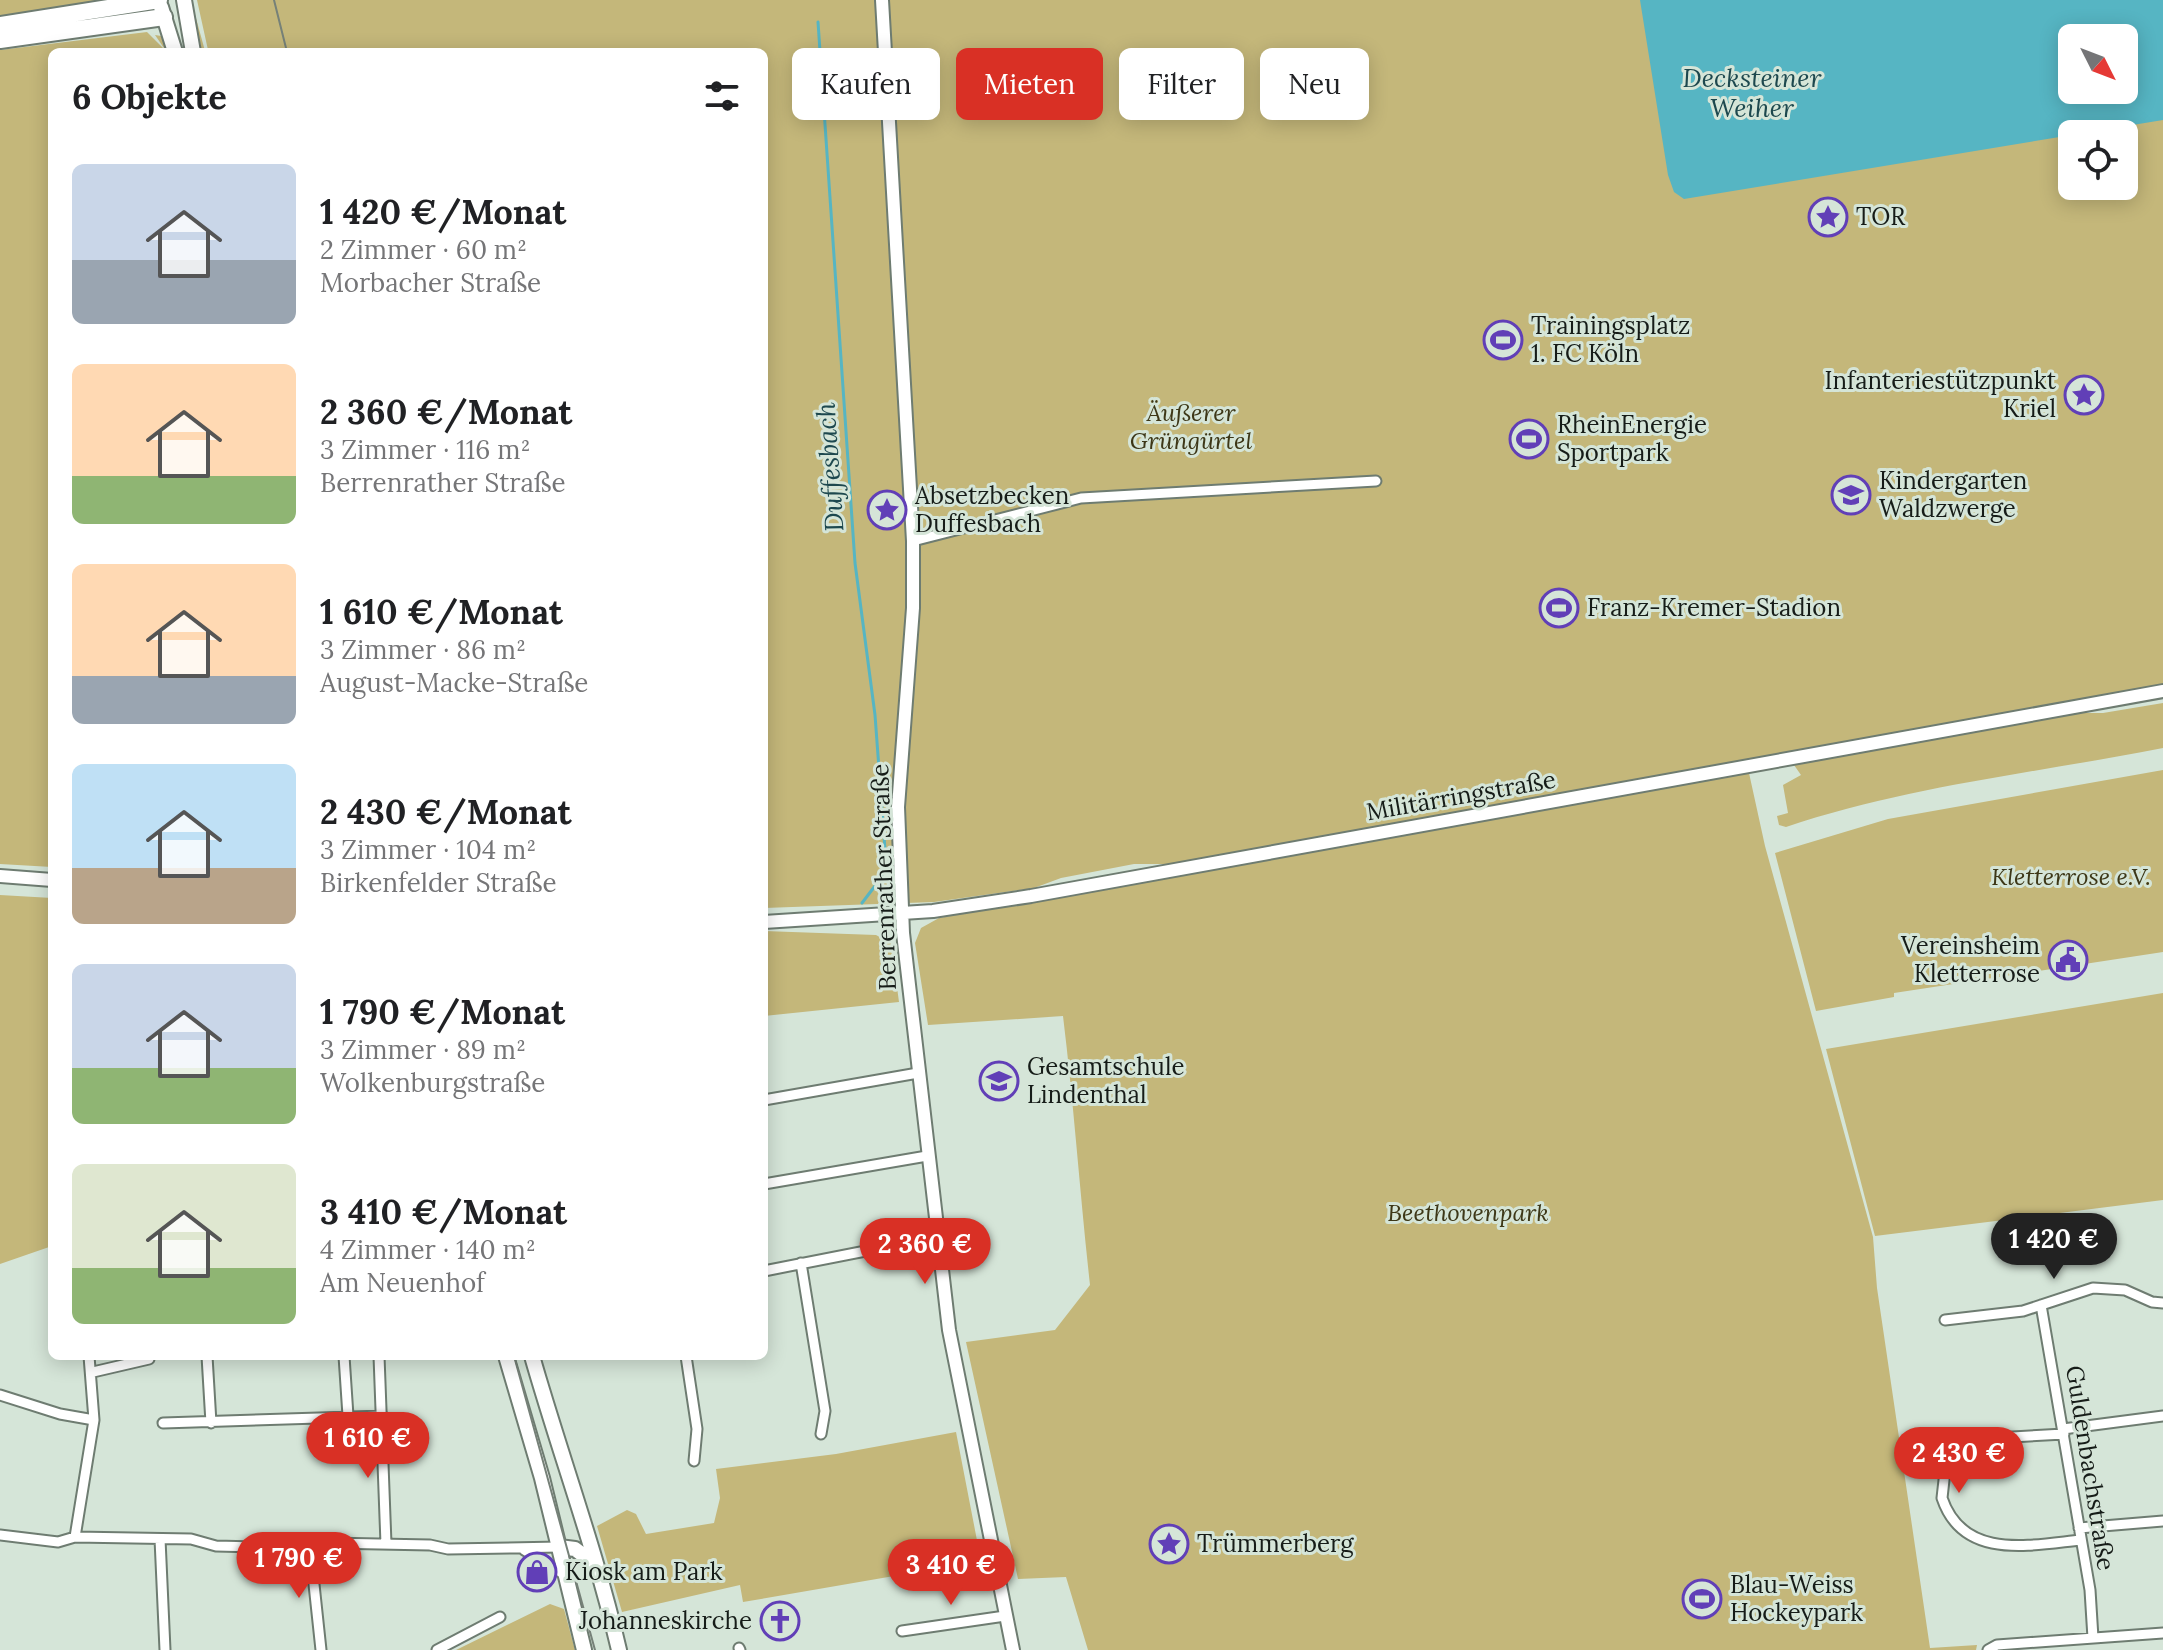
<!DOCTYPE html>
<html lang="de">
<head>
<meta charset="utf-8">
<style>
	:root { --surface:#fff; --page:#f6f6f6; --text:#202124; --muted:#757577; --accent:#d93025 }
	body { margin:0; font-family:Lora,serif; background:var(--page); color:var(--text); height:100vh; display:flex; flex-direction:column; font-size:30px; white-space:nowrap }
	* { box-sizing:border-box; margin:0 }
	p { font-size:26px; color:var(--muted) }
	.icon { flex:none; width:44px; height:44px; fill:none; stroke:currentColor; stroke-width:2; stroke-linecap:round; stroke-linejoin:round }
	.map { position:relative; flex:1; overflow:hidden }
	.sheet { position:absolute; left:48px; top:48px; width:720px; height:1312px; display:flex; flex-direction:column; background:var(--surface); border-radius:12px; box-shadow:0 4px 20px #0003 }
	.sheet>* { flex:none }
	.guide { position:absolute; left:792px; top:48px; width:760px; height:72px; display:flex; gap:16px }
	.needle { width:52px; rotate:132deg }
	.tools { position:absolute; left:2058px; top:24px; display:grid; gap:16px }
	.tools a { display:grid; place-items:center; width:80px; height:80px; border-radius:12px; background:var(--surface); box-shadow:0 4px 20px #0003; font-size:40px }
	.price { position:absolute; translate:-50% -68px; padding:0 18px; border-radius:28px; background:var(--accent); color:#fff; font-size:26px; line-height:52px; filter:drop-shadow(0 2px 4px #0008) }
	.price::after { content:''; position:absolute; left:50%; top:48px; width:24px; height:18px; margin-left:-12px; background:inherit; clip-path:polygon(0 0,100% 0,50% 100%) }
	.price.on { background:#222; color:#fff }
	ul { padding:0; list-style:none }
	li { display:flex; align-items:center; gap:24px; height:200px; padding:0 24px }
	li span { display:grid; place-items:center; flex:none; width:224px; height:160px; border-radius:12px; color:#555 }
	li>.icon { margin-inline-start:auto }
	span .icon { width:96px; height:96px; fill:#fffc; stroke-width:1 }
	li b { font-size:34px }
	h2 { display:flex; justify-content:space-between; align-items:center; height:96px; padding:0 24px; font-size:34px }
	.tag { padding:0 28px; border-radius:12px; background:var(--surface); box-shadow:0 4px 20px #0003; font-size:28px; line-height:72px }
	.tag.on { background:var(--accent); color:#fff }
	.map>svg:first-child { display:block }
	.green { fill:#c4b77a; fill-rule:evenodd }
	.water { fill:#56b5c3; fill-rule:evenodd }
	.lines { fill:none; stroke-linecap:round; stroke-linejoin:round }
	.stream { stroke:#56b5c3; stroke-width:3 }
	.street-casing { stroke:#6e7c71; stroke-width:13 }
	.secondary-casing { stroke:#6e7c71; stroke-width:16 }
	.primary-casing { stroke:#6e7c71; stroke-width:18 }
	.highway-casing { stroke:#6e7c71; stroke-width:20 }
	.street { stroke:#fff; stroke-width:9 }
	.secondary { stroke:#fff; stroke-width:12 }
	.primary { stroke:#fff; stroke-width:14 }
	.highway { stroke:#fff; stroke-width:16 }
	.tram { stroke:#768178; stroke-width:2 }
	.labels { text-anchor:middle; stroke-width:6; stroke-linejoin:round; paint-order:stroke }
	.poi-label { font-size:24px; fill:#161c18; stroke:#d5e5d8; text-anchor:start }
	.park-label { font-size:24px; font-style:italic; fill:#3d3717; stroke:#d5e5d8 }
	.street-label { font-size:24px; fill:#161c18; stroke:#d5e5d8 }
	.water-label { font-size:26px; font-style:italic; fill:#1d484e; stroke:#d5e5d8 }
</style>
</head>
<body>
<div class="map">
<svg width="2163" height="1650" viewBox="0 0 2163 1650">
	<rect width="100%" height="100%" fill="#d5e5d8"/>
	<path class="green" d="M0,0H125L0,18Z
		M191,0L205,51L208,50L197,0H2163V685L1174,864H1134L1061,878L1034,888L934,902L764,908V52H202ZM2072,38H2124V90H2072ZM2072,134H2124V186H2072Z
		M147,32L166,51L155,35L161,36L169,52H52V867L0,864V50Z
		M2163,703V748C2036,773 1908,786 1786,827L1779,825L1777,816L1788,813L1783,785L1801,775L1794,765L2079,713H2103Z
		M2163,770V952L1894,993V997L1816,1011L1775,853L1888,819Z
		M1749,773L1765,846L1873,1237L1877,1288L1930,1648L1977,1645L1976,1650H1088L1066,1577L1018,1579L966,1342L1055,1330L1090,1285C1080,1195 1074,1106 1063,1016L928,1025L915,943L921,928L939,918Z
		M0,895L52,898V1246L0,1264Z
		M764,931L876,935L891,943L899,1002L764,1016Z
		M2163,993V1200L1875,1236L1826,1049Z
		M956,1432L981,1561L743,1602L740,1585L622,1612L597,1526L627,1510L636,1514L646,1534L714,1523L720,1498L716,1469L836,1454Z
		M550,1604L564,1609L575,1650H456Z"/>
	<path class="water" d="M1640,0H2163V120L1684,199L1674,192L1668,175ZM2072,38H2124V90H2072Z"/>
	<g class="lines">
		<path class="stream" d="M818,22L855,563L875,715L886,863L881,878L862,903"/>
		<g class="street-casing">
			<path id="street" d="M913,541L1081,498L1376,481
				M764,1100L918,1073
				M764,1184L927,1156
				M801,1263L825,1411L821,1434
				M764,1271L937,1237
				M2041,1305L2090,1590L2093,1638
				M1945,1320L2023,1311L2093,1288L2125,1290L2152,1302L2163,1303
				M207,1356L211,1423
				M344,1356L348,1416
				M379,1356L386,1544
				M686,1356L697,1429L694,1461
				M93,1372L149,1359
				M0,1395L60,1414L94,1420
				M163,1423L383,1416
				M2063,1429L2163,1416
				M2064,1434L1977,1439L1959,1444L1945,1471L1942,1498C1963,1561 2031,1545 2081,1540
				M2079,1528L2163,1521
				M0,1535L58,1542L75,1537L191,1539L216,1546L298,1548L329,1543L430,1545L448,1549L559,1547
				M75,1537L94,1420L89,1356
				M160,1539L165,1650
				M310,1547L321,1650
				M524,1550L565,1575
				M902,1631L1005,1616
				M739,1648L740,1650
				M437,1650L500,1617
				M1988,1650L1997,1645L2163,1633"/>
		</g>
		<g class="secondary-casing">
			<path id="secondary" d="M882,0L913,541V608L898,807L903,933L949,1330L1013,1650
				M0,876L52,880
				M764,922L933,911L1031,896L2163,691"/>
		</g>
		<g class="primary-casing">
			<path id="primary" d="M184,0L193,52
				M161,7L175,52
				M506,1356L542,1478L584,1650
				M532,1356C560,1454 596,1551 619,1650
				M559,1547L575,1549L596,1565"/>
		</g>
		<g class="highway-casing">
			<path id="highway" d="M0,25L159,0
				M0,40L164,17"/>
		</g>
		<use href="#street" class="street"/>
		<use href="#secondary" class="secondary"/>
		<use href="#primary" class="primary"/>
		<use href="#highway" class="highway"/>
		<path class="tram" d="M274,0L287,52
			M514,1356L595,1650"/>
	</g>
	<defs>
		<g id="sight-ring" transform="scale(2)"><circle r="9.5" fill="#d5e5d8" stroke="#613fb7" stroke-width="1.5"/><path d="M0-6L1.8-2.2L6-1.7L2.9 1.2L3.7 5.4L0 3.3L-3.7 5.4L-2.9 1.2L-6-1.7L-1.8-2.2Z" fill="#613fb7"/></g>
		<g id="stadium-ring" transform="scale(2)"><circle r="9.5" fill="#d5e5d8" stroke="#613fb7" stroke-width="1.5"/><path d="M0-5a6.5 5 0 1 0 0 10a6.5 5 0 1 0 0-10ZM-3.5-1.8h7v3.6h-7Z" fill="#613fb7"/></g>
		<g id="school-ring" transform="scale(2)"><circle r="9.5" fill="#d5e5d8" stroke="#613fb7" stroke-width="1.5"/><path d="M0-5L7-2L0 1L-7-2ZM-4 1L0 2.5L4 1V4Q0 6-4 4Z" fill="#613fb7"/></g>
		<g id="civic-ring" transform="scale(2)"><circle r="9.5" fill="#d5e5d8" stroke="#613fb7" stroke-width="1.5"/><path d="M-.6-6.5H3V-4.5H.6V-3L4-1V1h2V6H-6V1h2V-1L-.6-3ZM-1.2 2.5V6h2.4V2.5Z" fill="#613fb7"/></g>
		<g id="shop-ring" transform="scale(2)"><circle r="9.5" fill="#d5e5d8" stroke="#613fb7" stroke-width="1.5"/><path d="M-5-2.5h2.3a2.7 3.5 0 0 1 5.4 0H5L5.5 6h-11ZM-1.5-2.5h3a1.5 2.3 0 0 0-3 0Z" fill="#613fb7"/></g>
		<g id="church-ring" transform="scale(2)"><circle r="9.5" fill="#d5e5d8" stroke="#613fb7" stroke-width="1.5"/><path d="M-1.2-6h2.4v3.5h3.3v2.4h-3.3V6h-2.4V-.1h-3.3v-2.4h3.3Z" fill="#613fb7"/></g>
	</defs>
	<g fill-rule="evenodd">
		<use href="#sight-ring" x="1828" y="217"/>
		<use href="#stadium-ring" x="1503" y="340"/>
		<use href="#sight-ring" x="2084" y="395"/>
		<use href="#stadium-ring" x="1529" y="439"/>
		<use href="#school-ring" x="1851" y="495"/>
		<use href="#sight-ring" x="887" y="510"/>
		<use href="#stadium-ring" x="1559" y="608"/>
		<use href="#civic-ring" x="2068" y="960"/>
		<use href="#school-ring" x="999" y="1081"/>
		<use href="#sight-ring" x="1169" y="1544"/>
		<use href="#shop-ring" x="537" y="1572"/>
		<use href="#stadium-ring" x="1702" y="1599"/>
		<use href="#church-ring" x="780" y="1621"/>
	</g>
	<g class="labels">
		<g class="poi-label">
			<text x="1856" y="225">TOR</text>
			<text x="1531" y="334">Trainingsplatz<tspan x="1531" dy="28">1. FC Köln</tspan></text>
			<text x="2056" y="389" text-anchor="end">Infanteriestützpunkt<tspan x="2056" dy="28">Kriel</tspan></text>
			<text x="1557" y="433">RheinEnergie<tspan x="1557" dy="28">Sportpark</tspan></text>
			<text x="1879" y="489">Kindergarten<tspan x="1879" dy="28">Waldzwerge</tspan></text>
			<text x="915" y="504">Absetzbecken<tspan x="915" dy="28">Duffesbach</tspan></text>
			<text x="1587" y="616">Franz-Kremer-Stadion</text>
			<text x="2040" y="954" text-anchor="end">Vereinsheim<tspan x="2040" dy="28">Kletterrose</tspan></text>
			<text x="1027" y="1075">Gesamtschule<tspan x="1027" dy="28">Lindenthal</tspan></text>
			<text x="1197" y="1552">Trümmerberg</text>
			<text x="565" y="1580">Kiosk am Park</text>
			<text x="1730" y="1593">Blau-Weiss<tspan x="1730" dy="28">Hockeypark</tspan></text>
			<text x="752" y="1629" text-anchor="end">Johanneskirche</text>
		</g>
		<g class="park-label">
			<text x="1191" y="421">Äußerer<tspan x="1191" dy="28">Grüngürtel</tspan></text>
			<text x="2071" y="885">Kletterrose e.V.</text>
			<text x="1468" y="1221">Beethovenpark</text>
		</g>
		<g class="street-label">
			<text transform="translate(1461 796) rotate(-10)" y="8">Militärringstraße</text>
			<text transform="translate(884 877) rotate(-92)" y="8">Berrenrather Straße</text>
			<text transform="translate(2090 1468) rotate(81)" y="8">Guldenbachstraße</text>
		</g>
		<g class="water-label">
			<text x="1752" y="87">Decksteiner<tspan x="1752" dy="30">Weiher</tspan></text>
			<text transform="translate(830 467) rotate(-94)" y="9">Duffesbach</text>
		</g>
	</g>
</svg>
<div class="tools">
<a><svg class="needle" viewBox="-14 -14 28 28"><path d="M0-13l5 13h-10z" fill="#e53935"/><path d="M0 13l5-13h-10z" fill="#757577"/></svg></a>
<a><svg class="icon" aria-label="locate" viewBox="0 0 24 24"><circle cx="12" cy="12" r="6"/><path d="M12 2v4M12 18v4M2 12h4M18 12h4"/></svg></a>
</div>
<b class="price on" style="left:2054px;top:1281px">1 420 €</b>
<b class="price" style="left:925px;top:1286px">2 360 €</b>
<b class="price" style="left:368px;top:1480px">1 610 €</b>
<b class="price" style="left:1959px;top:1495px">2 430 €</b>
<b class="price" style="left:299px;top:1600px">1 790 €</b>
<b class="price" style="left:951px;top:1607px">3 410 €</b>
<div class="guide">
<a class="tag">Kaufen</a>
<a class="tag on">Mieten</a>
<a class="tag">Filter</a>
<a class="tag">Neu</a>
</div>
<section class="sheet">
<h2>6 Objekte<svg class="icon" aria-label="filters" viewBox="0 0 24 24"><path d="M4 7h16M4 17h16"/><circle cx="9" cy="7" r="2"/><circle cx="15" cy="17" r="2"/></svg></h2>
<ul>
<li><span style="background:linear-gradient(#c9d6e8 60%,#9aa5b1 0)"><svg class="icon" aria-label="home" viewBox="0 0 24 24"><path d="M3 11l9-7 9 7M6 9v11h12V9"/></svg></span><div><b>1 420 €/Monat</b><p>2 Zimmer · 60 m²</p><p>Morbacher Straße</p></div></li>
<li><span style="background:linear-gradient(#ffd9b3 70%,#8fb573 0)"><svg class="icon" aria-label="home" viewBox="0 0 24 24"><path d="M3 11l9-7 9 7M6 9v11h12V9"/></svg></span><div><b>2 360 €/Monat</b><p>3 Zimmer · 116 m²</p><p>Berrenrather Straße</p></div></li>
<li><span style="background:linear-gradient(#ffd9b3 70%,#9aa5b1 0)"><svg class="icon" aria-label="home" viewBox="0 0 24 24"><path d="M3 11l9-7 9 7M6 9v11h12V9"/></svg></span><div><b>1 610 €/Monat</b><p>3 Zimmer · 86 m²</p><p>August-Macke-Straße</p></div></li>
<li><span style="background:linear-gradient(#bfe0f5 65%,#b9a48a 0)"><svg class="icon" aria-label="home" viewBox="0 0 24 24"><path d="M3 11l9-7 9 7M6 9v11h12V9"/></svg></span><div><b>2 430 €/Monat</b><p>3 Zimmer · 104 m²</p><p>Birkenfelder Straße</p></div></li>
<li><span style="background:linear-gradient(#c9d6e8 65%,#8fb573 0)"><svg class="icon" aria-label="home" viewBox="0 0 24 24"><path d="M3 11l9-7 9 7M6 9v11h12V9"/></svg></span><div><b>1 790 €/Monat</b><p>3 Zimmer · 89 m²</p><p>Wolkenburgstraße</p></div></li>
<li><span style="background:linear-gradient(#dfe7d0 65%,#8fb573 0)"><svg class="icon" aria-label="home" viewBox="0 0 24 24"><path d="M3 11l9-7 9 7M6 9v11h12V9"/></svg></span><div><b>3 410 €/Monat</b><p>4 Zimmer · 140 m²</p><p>Am Neuenhof</p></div></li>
</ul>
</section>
</div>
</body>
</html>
